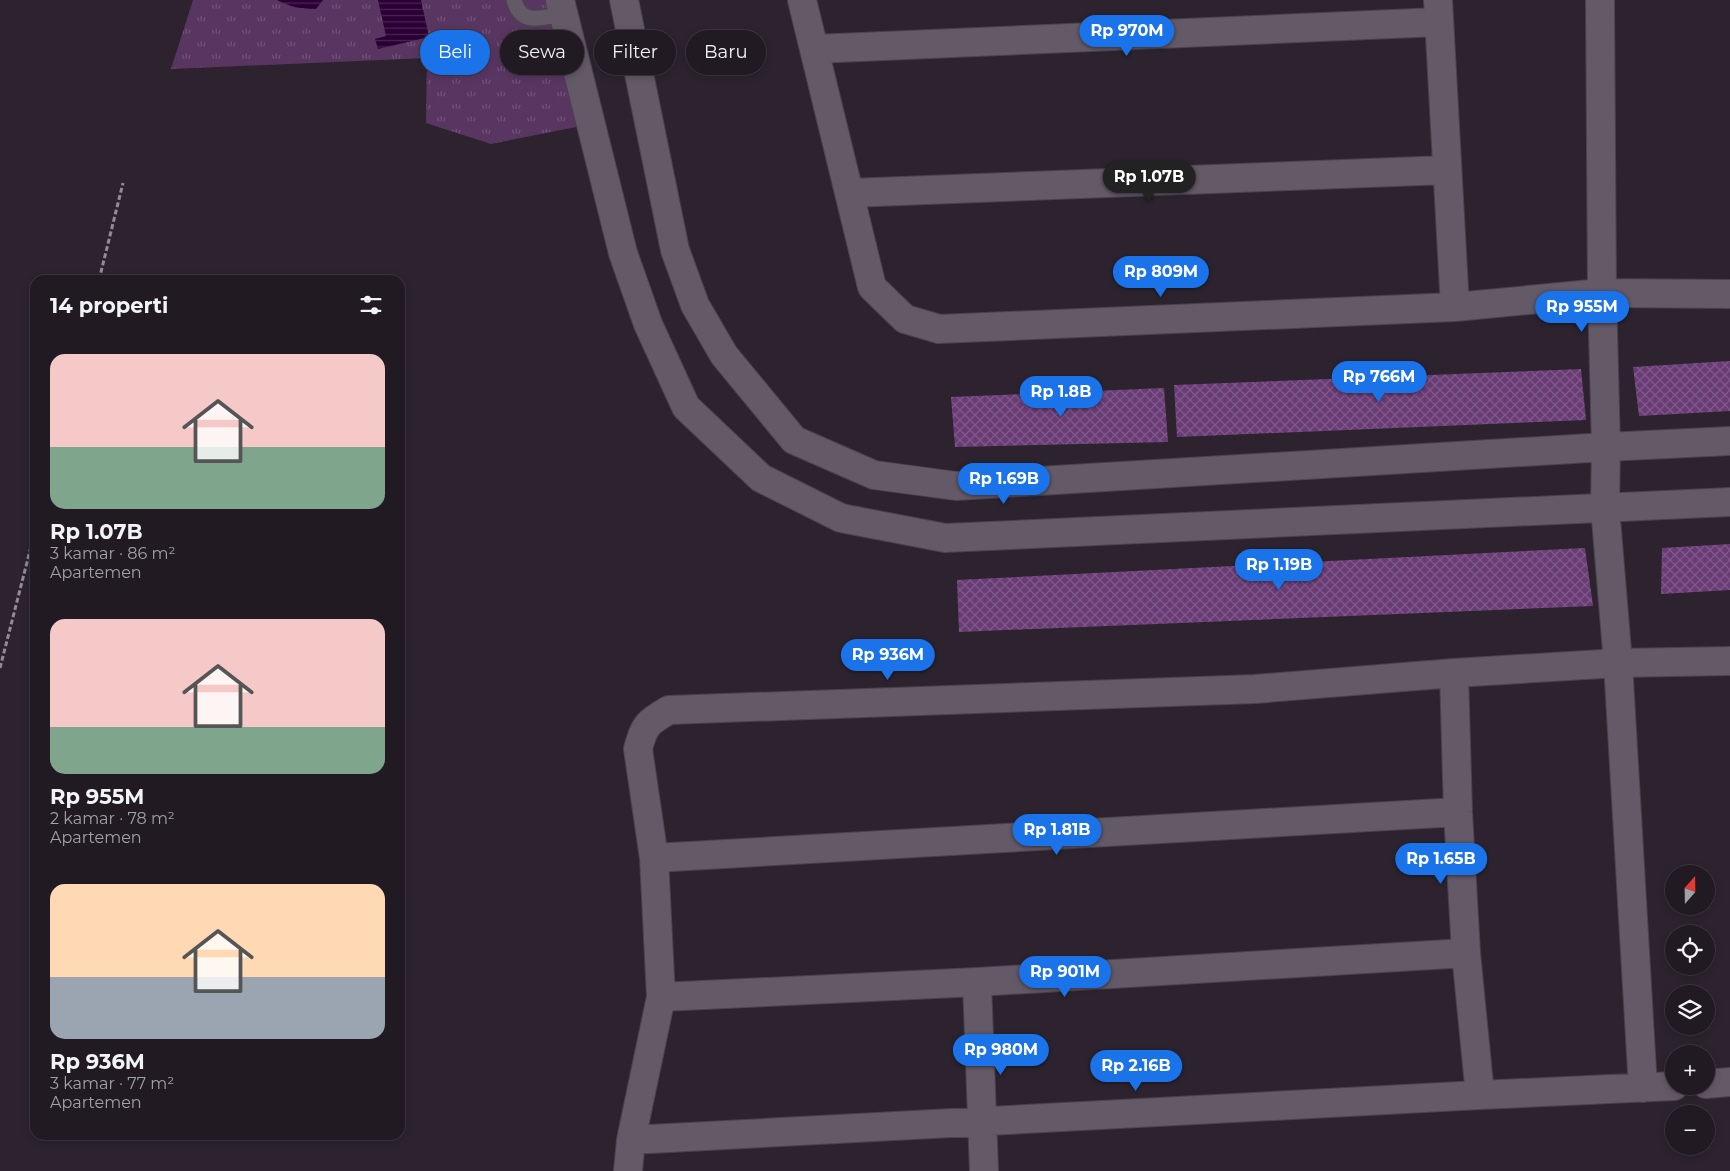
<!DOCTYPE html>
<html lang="id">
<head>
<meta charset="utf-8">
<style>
	:root { --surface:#211a23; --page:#2d2730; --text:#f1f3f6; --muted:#a2a1a6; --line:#3e3841; --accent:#1a73e8 }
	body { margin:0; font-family:Montserrat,sans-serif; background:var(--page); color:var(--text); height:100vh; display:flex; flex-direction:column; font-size:19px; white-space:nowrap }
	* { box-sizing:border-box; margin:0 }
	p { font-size:16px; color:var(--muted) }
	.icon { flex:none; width:28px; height:28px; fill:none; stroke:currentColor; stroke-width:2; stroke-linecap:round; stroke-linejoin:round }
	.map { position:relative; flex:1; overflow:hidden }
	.sheet { position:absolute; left:30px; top:275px; width:375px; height:865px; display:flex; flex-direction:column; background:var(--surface); border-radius:15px; box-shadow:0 2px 8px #0003,0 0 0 1px var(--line) }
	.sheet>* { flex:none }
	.top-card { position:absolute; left:420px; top:30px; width:475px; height:45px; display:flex; gap:10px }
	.needle { width:32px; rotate:20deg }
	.tools { position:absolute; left:1665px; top:865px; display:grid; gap:10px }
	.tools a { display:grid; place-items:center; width:50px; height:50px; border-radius:50%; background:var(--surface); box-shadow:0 2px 8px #0003,0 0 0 1px var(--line); font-size:25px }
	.price { position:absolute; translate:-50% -42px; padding:0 11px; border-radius:18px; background:var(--accent); color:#fff; font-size:16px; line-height:32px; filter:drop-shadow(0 1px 2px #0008) }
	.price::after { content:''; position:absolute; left:50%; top:30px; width:15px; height:11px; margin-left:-8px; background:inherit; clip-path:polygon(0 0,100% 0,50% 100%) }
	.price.on { background:#222; color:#fff }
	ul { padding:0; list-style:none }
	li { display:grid; align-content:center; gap:10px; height:265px; padding:0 20px }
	li span { display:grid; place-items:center; height:155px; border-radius:15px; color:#555 }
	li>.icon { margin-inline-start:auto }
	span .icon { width:90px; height:90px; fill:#fffc; stroke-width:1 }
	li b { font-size:21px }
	h2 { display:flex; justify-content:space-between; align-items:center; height:60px; padding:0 20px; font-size:21px }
	.pill { padding:0 18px; border-radius:22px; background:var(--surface); box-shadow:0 2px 8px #0003,0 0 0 1px var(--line); font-size:18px; line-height:45px }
	.pill.on { background:var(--accent); color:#fff }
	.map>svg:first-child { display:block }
	.park { fill:url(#park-tufts) }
	.water { fill:url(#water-rules) }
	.building { fill:url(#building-cross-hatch) }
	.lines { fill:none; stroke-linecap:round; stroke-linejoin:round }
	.service-casing { stroke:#4a424c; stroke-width:18 }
	.minor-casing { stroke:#4a424c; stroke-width:30 }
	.path { stroke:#928a94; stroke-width:3; stroke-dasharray:5 2.5; stroke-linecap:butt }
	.service { stroke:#645967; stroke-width:15 }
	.minor { stroke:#645967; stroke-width:28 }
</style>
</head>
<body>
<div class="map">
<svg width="1730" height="1171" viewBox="0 0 1730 1171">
	<defs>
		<pattern id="park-tufts" width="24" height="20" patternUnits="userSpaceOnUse" patternTransform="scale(1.25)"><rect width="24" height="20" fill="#593662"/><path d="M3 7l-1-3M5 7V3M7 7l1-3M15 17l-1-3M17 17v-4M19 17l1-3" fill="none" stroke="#715379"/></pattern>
		<pattern id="water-rules" width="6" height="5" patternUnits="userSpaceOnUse" patternTransform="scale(1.25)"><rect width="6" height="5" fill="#2b0035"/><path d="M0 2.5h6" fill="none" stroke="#4a2553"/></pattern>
		<pattern id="building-cross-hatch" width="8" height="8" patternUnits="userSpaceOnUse" patternTransform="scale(1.25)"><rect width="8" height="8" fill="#6a3c76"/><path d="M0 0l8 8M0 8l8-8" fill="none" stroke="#80588a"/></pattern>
	</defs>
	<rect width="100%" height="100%" fill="#2c232f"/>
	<path class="park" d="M193,0H552L581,126L491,144L426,123L427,58L171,69Z"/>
	<path class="water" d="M277,0H323L316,9C301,9 290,7 277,0Z
		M378,0H421L429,37L378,49L375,39L386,36Z"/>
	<path class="building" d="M1730,361V411L1639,416L1633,367Z
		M1581,369L1586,420L1177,437L1174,385Z
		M1164,388L1168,442L955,447L951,397Z
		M1730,544V590L1661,594L1662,548Z
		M1585,548L1593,606L959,632L957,580Z"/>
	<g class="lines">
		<g class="service-casing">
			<path id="service" d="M514,0C521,27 543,17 563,14"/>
		</g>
		<g class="minor-casing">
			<path id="minor" d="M560,0L623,253L648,324L686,407L761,478L841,518L945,538L1730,502
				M624,0L675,250L695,305L724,355L794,440L874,475L956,486L1606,447L1730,441
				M802,0L872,287L905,319L939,329L1455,307L1602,293L1730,294
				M1438,0L1455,307
				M1600,0L1602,293L1606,447L1605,507L1618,663L1643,1088
				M814,49L1439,22
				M850,193L1447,170
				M1454,673L1458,812L1466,953L1480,1095
				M654,858L1458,812
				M977,982L984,1171
				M661,997L977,982L1466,953
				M1706,1084L1730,1082
				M631,1140L1480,1095L1674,1086
				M628,1171L631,1140L661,997L654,858L638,749C644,725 648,722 669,710L1255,689L1454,673L1618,663L1730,661"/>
		</g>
		<path class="path" d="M99,280L123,183
			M0,668L35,531"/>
		<use href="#service" class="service"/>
		<use href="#minor" class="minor"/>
	</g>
</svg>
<div class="tools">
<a><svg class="needle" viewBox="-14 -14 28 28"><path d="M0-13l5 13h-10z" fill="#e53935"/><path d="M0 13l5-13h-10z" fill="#a2a1a6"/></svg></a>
<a><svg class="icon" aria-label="locate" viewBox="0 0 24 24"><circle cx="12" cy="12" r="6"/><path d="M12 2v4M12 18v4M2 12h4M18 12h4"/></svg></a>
<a><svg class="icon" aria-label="layers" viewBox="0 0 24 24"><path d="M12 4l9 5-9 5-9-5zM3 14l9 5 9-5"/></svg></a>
<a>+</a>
<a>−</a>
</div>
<b class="price" style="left:1127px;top:57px">Rp 970M</b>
<b class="price on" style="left:1149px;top:203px">Rp 1.07B</b>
<b class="price" style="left:1161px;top:298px">Rp 809M</b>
<b class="price" style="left:1582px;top:333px">Rp 955M</b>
<b class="price" style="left:1379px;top:403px">Rp 766M</b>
<b class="price" style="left:1061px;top:418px">Rp 1.8B</b>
<b class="price" style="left:1004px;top:505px">Rp 1.69B</b>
<b class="price" style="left:1279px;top:591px">Rp 1.19B</b>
<b class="price" style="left:888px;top:681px">Rp 936M</b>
<b class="price" style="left:1057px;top:856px">Rp 1.81B</b>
<b class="price" style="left:1441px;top:885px">Rp 1.65B</b>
<b class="price" style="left:1065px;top:998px">Rp 901M</b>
<b class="price" style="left:1001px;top:1076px">Rp 980M</b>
<b class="price" style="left:1136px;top:1092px">Rp 2.16B</b>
<div class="top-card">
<a class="pill on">Beli</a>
<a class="pill">Sewa</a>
<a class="pill">Filter</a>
<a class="pill">Baru</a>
</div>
<section class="sheet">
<h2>14 properti<svg class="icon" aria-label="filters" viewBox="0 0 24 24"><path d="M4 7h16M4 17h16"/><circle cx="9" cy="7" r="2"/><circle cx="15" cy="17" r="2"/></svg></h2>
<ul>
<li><span style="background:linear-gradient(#f6c9c9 60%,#7fa58c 0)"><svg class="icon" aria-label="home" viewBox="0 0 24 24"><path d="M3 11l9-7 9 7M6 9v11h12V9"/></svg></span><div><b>Rp 1.07B</b><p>3 kamar · 86 m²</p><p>Apartemen</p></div></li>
<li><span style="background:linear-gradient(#f6c9c9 70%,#7fa58c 0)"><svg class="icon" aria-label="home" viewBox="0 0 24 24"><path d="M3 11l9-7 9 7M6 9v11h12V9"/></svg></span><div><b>Rp 955M</b><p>2 kamar · 78 m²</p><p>Apartemen</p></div></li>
<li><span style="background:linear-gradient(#ffd9b3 60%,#9aa5b1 0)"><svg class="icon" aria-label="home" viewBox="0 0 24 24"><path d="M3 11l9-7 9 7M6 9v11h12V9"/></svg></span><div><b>Rp 936M</b><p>3 kamar · 77 m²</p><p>Apartemen</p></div></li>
</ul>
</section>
</div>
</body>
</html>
